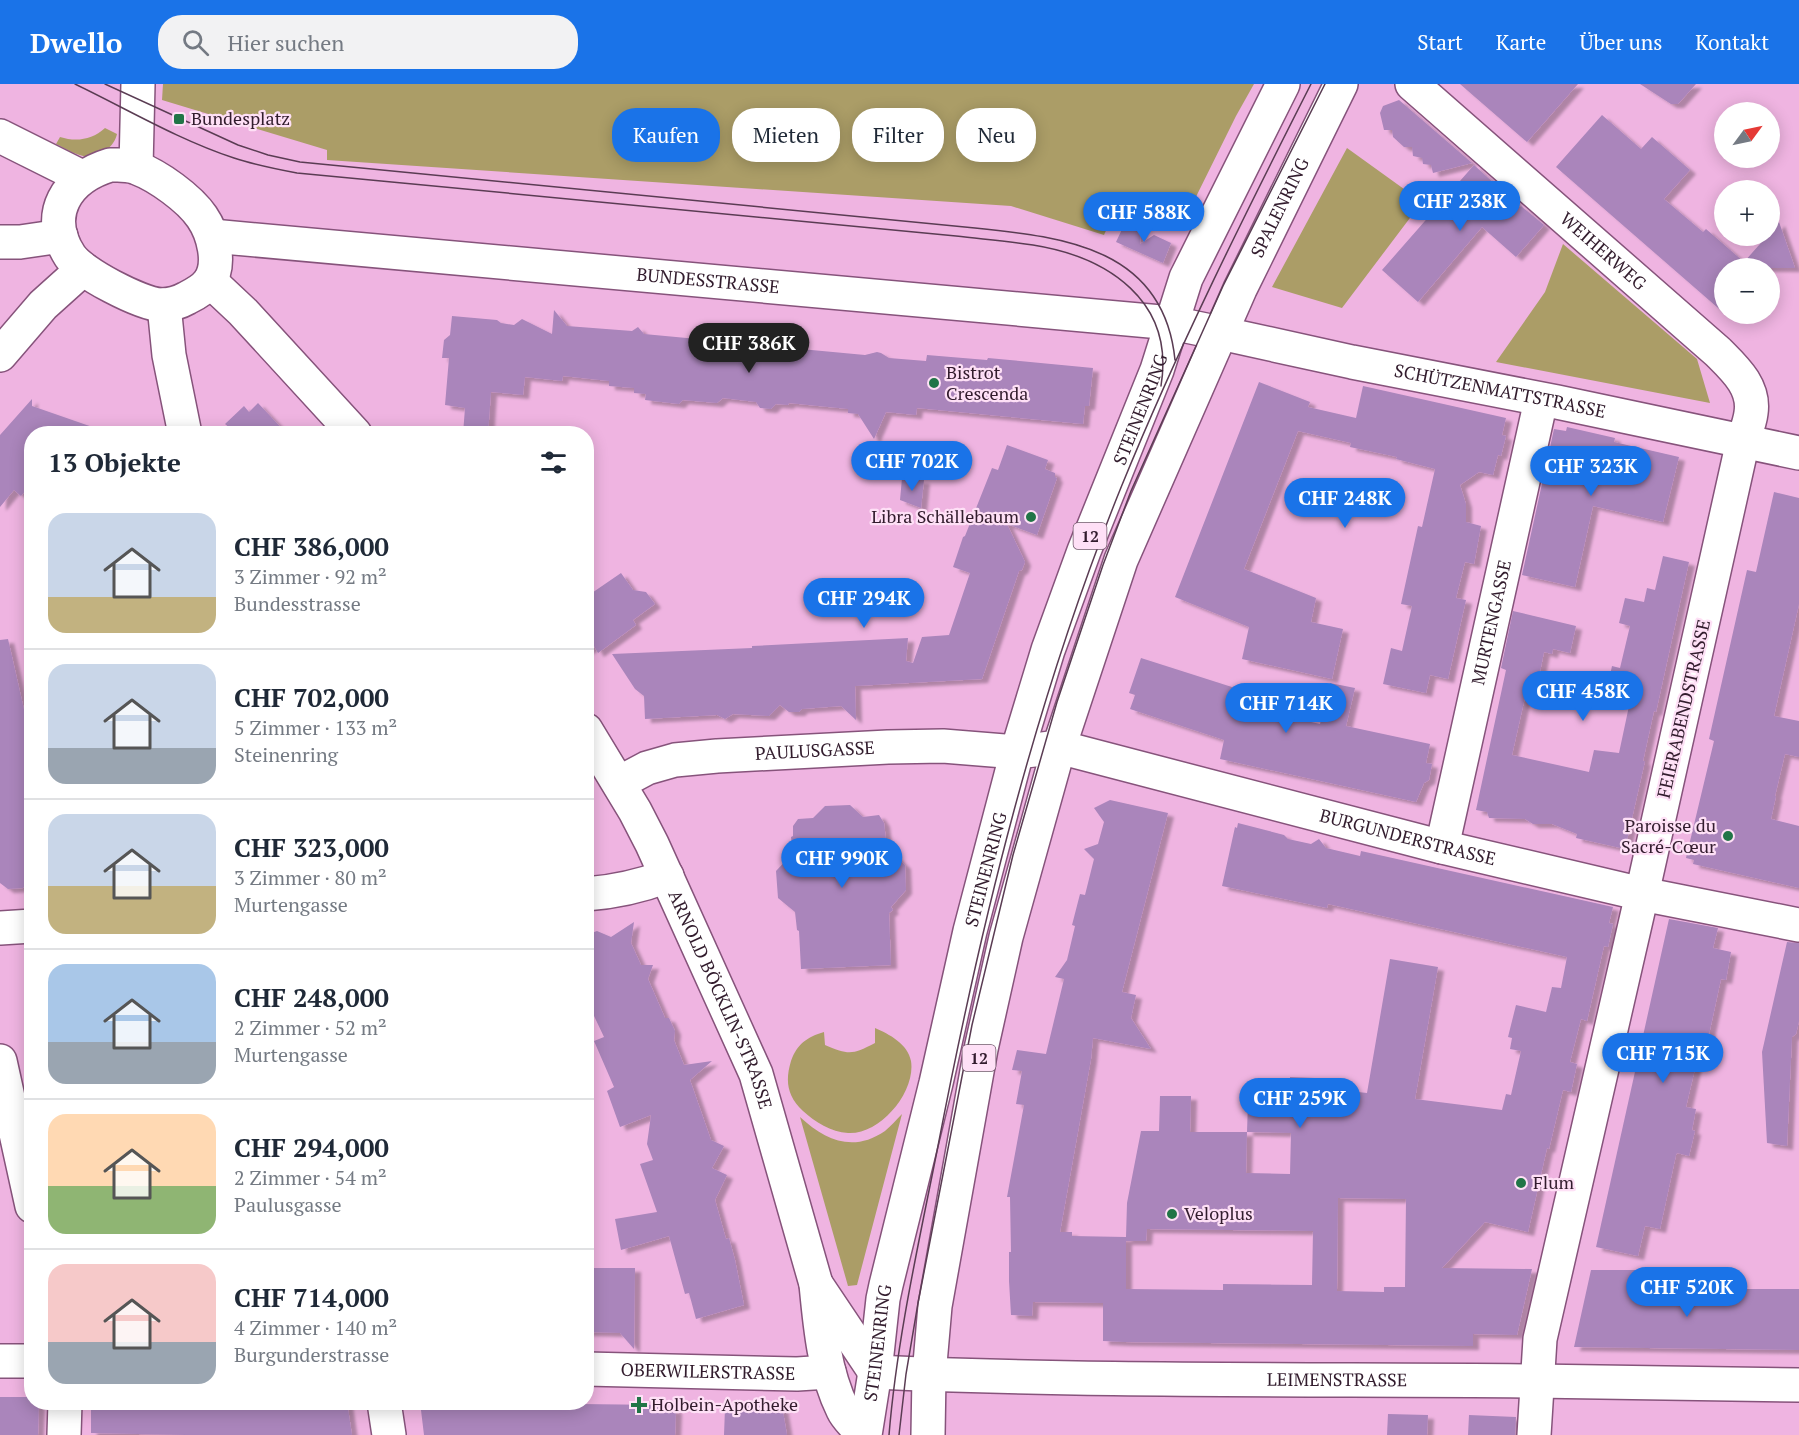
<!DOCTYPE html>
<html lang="de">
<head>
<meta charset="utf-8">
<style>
	:root { --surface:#fff; --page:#f2f2f3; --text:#1f2937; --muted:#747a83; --line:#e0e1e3; --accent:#1a73e8 }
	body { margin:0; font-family:"PT Serif",serif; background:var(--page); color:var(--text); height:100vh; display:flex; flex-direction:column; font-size:22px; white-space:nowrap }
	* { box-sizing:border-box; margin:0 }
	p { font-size:20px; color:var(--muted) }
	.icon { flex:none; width:33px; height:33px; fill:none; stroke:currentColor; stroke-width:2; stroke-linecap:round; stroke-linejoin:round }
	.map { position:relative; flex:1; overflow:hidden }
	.sheet { position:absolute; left:24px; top:342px; width:570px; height:984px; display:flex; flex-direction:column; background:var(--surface); border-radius:24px; box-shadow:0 3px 15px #0003 }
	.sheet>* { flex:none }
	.hud { position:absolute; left:612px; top:24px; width:570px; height:54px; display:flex; gap:12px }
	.needle { width:39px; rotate:57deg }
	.tools { position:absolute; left:1714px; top:18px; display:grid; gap:12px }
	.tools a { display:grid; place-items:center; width:66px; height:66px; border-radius:50%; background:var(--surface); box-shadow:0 3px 15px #0003; font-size:30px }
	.price { position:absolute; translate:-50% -51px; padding:0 14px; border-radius:21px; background:var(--accent); color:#fff; font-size:20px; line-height:39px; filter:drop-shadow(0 2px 3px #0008) }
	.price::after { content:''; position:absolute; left:50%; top:36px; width:18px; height:14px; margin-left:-9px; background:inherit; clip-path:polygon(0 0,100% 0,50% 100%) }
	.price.current { background:#222; color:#fff }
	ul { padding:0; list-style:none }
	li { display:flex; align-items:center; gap:18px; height:150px; padding:0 24px }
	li+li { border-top:2px solid var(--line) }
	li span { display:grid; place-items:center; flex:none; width:168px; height:120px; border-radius:18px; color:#555 }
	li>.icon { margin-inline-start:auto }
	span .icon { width:72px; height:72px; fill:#fffc; stroke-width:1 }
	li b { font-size:26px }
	h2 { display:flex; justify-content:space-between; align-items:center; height:72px; padding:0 24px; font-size:26px }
	.tag { padding:0 21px; border-radius:24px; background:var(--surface); box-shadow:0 3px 15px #0003; font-size:21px; line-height:54px }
	.tag.current { background:var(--accent); color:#fff }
	header { display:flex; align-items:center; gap:36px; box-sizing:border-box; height:84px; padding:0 30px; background:var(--accent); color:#fff }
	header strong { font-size:28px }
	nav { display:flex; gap:33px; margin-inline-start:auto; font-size:21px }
	.search { width:420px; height:54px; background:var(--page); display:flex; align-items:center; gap:15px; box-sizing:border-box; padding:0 21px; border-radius:24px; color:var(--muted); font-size:22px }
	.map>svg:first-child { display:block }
	.green { fill:#ab9d67 }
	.building { fill:#aa85bb; fill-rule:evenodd; filter:url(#shadow) }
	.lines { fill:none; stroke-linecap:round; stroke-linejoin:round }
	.minor-casing { stroke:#86537b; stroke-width:36 }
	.major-casing { stroke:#86537b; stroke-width:36 }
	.minor { stroke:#fff; stroke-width:33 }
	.major { stroke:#fff; stroke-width:33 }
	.tram { stroke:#5a3c53; stroke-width:1.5 }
	.poi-dot { fill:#217547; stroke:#fee0f6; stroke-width:2 }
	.labels { text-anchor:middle; stroke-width:4.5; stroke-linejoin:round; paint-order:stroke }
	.shield { fill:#fee0f6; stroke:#6f5769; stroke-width:1.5 }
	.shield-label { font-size:16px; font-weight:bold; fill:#321c2d }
	.poi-label { font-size:18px; fill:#321c2d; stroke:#fee0f6; text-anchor:start }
	.street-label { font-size:18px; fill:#321c2d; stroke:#fee0f6 }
</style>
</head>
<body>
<header>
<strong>Dwello</strong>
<div class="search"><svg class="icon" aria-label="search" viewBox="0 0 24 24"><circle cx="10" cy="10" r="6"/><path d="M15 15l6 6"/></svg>Hier suchen</div>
<nav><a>Start</a><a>Karte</a><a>Über uns</a><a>Kontakt</a></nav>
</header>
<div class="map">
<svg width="1799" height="1351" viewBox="0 0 1799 1351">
	<defs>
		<filter id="shadow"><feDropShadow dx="6" dy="4" stdDeviation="1.5" flood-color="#0004"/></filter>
	</defs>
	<rect width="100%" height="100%" fill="#efb4e1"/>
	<path class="green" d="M163,0H1254L1236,32L1185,135L1122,111L1104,151L1011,122L327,76V66L162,16Z
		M105,44L117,50C114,64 98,75 83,72C74,70 64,64 56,60L60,53C76,58 92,56 105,44Z
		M1347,64L1422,118L1342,224L1272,203Z
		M1563,160L1697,275L1710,319L1496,278L1545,208Z
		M875,944C889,950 908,960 911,977C916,1008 880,1051 848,1049C831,1048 815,1038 803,1027C787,1012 785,997 791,977C797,960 807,953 824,948L825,961C849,971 852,971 875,959Z
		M902,1030L857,1201L848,1202L800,1033C825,1056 853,1069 885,1047C891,1042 896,1036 902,1030Z"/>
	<path class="building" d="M1460,0H1578L1527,58Z
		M1640,0H1696L1678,20H1671Z
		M1399,16L1472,79L1433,89L1431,81L1423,80L1422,74L1413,72L1412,63H1404L1393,53L1392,46H1384L1380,29L1383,22Z
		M1602,31L1641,65L1652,53L1690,86L1664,115L1703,148L1706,145L1744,178L1767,152H1770V149L1779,138L1795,184H1725V230L1556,83Z
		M1474,81L1520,123L1521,122L1544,141L1516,173L1482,143L1418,218L1382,186Z
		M1125,139L1141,146L1140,160L1154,151L1171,159L1163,179L1116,158Z
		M554,226L567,242L632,247L638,243L644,250L708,256L713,252L722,253L727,258L865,271L877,268L881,269L889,274L926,277L927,271L987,276L988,274L1093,284L1089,322H1085L1083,340L917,324L916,331L886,328L874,355L858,330L848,329V325L789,319L788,321L776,320L771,325L760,324L756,318L723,314L717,319L683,316L679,320L645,316L646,310L634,309V304L609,302V297L563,292L562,297L525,293L523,311L491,308L488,350H463L465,324L445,321L449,274H442L444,256L450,251L452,232L497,236L501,239L514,241L522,235L552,250Z
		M1259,298L1310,318L1308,323L1356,334L1363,302L1506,334L1502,351L1506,352L1501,372L1498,371L1493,391L1479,388L1460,401L1466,420V438L1481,442L1474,480L1465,478L1456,514L1466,516L1448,595L1430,591L1426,609L1383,600L1391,564L1402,567L1412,522L1401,520L1418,442L1422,443L1435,385L1396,375L1397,373L1350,363L1351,359L1298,347L1244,485L1316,514L1311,538L1343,545L1332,595L1242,575L1249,543L1175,513Z
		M32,315V322L101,346V350H32V399L21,412L14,406L0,423V351Z
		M258,319L287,350H225L231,345L225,340L244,322L249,328Z
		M1567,343L1615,354L1614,358L1679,373L1663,438L1593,422L1575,503L1522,491L1554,345L1566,347Z
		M1007,361L1048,376L1045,385L1055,389V393L1057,394L1037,451L1007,440L1025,478L1022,486L1019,487L982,595L855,602L856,636L841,622L802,625L799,628H789L780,621L769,632L733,630L725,635L717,631L645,635L644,612L635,605L612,570L752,564V562L908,554L906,577L913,579L922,553L949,551L970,489L953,483L963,453L965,452L992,384L998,386Z
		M902,394L924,396L921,424L900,416Z
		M1774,408L1799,414V520L1774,632L1799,637V673L1785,670L1775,712H1776L1771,735L1799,742V804L1693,780L1694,776L1686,774L1714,657L1709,655L1747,486L1756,488Z
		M1663,472L1689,478L1656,628L1654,627L1643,677H1645L1625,765L1576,754L1577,750L1552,740H1533L1525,735L1489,734L1487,728L1476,726L1506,586L1501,584L1513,527L1576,542L1570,569L1553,565L1552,570L1544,568L1539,593L1530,591L1512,671L1589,688L1594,666L1619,669L1629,622L1605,615L1612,582L1620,584L1630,542L1619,539L1625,514L1644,518L1647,504L1655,506Z
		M621,489L633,506L646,508L655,520L633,536L636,541L598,569L594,562L586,567V513Z
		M8,555L32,661V801L25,802L23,804L8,805L0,799V556Z
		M1141,574L1235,604L1232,620L1320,640L1330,599L1355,604L1346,642L1430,660L1426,679L1432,680L1429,696L1424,699L1416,718L1220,675L1224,656L1130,625L1135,611L1129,609Z
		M1110,716L1168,729L1122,908L1136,911L1131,934L1151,965L1093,954L1091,975L1060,1148H1072V1152L1126,1153L1127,1119L1141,1047H1159L1160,1012H1191L1190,1048H1247L1246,1089L1290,1090L1291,1049L1247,1048L1248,1018H1289L1290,993L1315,994L1313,1003L1367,1009L1390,875L1438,883L1415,1015L1502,1026L1506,1010L1511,1011L1521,967L1510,965L1512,954L1508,953L1516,921L1546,928L1552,903L1561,904L1567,873L1328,820L1327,824L1222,802L1235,743L1237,744L1238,739L1284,751L1288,755L1311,760L1319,755L1326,764L1360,772L1361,767L1613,823L1609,839L1613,840L1608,863L1604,862L1587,937L1581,935L1570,978L1577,980L1571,1008L1563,1006L1549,1065L1547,1064L1528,1148L1485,1138L1442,1184L1532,1185L1517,1251L1473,1250V1262L1125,1258L1103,1257V1219L1033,1218L1032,1232L1011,1231L1009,1197V1168H1011L1010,1113H1007L1024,1021L1016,1020L1022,987L1012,986L1017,966L1046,970L1064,895L1055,893L1067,876L1075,842L1072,841L1080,810L1085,811L1094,775L1084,765L1098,760L1104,738L1094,724ZM1338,1114L1406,1115L1405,1203H1384V1208L1337,1207ZM1147,1145L1313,1147L1312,1201L1223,1200V1206L1126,1205V1153V1157H1146Z
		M850,721L863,733L879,731L884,739L887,764L905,781L906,806L891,823L893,826L889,829L891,881L801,885L799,847L797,846L795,828L778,814L776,787L793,769L791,753L793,752V742L798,735L813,734L825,722Z
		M1669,835L1718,844L1713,864L1731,868L1726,896L1721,895L1705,969L1699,968L1686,1023L1696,1025L1692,1046L1695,1047L1689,1072L1677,1069L1676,1071L1660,1145L1645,1142L1638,1172L1596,1163Z
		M634,838L631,859L641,881H653L648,895L665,934H669L675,947L674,956L684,981L712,977L690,996L711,1056L724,1062L712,1084L727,1091L715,1116L726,1155L729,1154L735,1176L744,1221L696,1235L689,1209L685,1210L669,1152L621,1166L615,1135L657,1128L640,1080L653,1076L647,1060L651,1031L620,1043L607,1007L614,1003L594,957L604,953L586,915V851L597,847L611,853Z
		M1787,858L1799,859V937L1796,950L1792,953L1787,1062L1767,1059L1762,968Z
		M586,1184H635L634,1265L620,1249L586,1248Z
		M1591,1186H1635L1630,1210H1656V1218L1695,1219L1698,1205H1799V1266L1574,1263Z
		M0,1313H32V1318H39L38,1351H0Z
		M91,1318H347L352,1351H185L91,1349Z
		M420,1318L663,1321L667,1324L676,1325L675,1351H424Z
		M734,1322H782L787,1351H724L725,1324H734Z
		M1388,1330L1428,1331L1427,1351H1387Z
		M1469,1331L1516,1333L1515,1351H1468Z"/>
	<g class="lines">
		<g class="minor-casing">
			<g id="minor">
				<path id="s1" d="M1412,0L1718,268C1735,285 1755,303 1751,329C1750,338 1746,348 1743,357L1642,810L1540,1255L1534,1351"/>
				<path d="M0,52L82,93"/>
				<path d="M136,83L138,0"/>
				<path d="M0,158H20L61,152"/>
				<path d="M210,197L243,228L355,350"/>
				<path d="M164,221L169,271L185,350"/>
				<path id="s2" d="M1220,249L1352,278L1557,318L1799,369"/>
				<path id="s3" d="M586,646L635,727L652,760L756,990L816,1200C820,1242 824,1288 843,1326C847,1335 857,1343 864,1351"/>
				<path id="s4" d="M619,699L647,684L675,676L717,672L888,663L943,662L1017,668L1059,663L1442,763L1642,810L1799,841"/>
				<path id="s5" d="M1442,763L1541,316"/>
				<path d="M586,810C614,808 641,802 667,792"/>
				<path d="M0,844L32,842"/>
				<path d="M0,977L32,1122"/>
				<path id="s6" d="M816,1200L875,1288C1095,1298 1315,1295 1534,1297C1623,1298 1711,1300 1799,1301"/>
				<path d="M0,1277H32"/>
				<path id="s7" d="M586,1285L797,1290L829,1288"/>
				<path d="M384,1318L389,1351"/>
				<path d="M64,1351L65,1318"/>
			</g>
		</g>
		<g class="major-casing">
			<g id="major">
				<path d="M110,81C119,81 128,80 137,84C158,92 189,114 202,133C213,149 222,180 209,198C204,205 195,210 187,214C180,218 170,221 161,221C140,219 82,190 70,172C43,130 67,94 110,81Z"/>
				<path id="s8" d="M212,152L1172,239L1220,249"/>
				<path d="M0,271L43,221L83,185"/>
				<path id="s9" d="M865,1351L875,1288L883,1215L886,1201L936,999L970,847L1017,668L1048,566L1084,467L1157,286L1186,194L1283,0"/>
				<path id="s10" d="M928,1351L929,1291L935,1222L981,965L1006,853L1059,663L1121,476L1240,205L1341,0"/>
			</g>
		</g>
		<use href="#minor" class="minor"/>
		<use href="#major" class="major"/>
		<path class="tram" d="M75,0C127,25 179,56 234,74C255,81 276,85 297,89L956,152C981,155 1007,157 1033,161C1108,173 1175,217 1161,302
			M105,0L238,61L268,71L300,78L975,144C1066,153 1164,165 1175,276
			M889,1351C897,1254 919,1158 938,1062C981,838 1036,613 1122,401C1178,264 1244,132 1311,0
			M899,1351L906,1290L918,1219L972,941L1013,771L1057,618L1103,481L1131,407L1223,202L1325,0"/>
	</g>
	<g class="poi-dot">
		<rect x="173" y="29" width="12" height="12" rx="3"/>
		<circle cx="934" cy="299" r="6"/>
		<circle cx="1031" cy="433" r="6"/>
		<circle cx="1728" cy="752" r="6"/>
		<circle cx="1521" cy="1099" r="6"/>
		<circle cx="1172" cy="1130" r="6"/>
		<path d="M636 1312h6v6h6v6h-6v6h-6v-6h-6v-6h6z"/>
	</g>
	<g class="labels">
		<g class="shield">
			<rect x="1073.5" y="439" width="33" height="26" rx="4.5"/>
			<rect x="962.5" y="961" width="33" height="26" rx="4.5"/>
		</g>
		<g class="shield-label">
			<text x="1090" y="458">12</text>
			<text x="979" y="980">12</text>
		</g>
		<g class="poi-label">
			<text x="191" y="41">Bundesplatz</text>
			<text x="946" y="295">Bistrot<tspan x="946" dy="21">Crescenda</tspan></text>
			<text x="1019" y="439" text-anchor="end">Libra Schällebaum</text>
			<text x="1716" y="748" text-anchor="end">Paroisse du<tspan x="1716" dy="21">Sacré-Cœur</tspan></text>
			<text x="1533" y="1105">Flum</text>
			<text x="1184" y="1136">Veloplus</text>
			<text x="651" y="1327">Holbein-Apotheke</text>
		</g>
		<g class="street-label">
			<text dy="6" stroke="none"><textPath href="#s10" startOffset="1286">SPALENRING</textPath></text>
			<text dy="6" stroke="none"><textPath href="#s1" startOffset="254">WEIHERWEG</textPath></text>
			<text dy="6" stroke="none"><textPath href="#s8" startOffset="498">BUNDESSTRASSE</textPath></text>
			<text dy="6" stroke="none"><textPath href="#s2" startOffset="286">SCHÜTZENMATTSTRASSE</textPath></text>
			<text dy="6" stroke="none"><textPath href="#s9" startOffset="1065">STEINENRING</textPath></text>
			<text dy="6" stroke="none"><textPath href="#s5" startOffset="230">MURTENGASSE</textPath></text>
			<text transform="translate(1684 625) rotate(-77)" y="6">FEIERABENDSTRASSE</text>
			<text dy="6" stroke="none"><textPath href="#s4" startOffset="201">PAULUSGASSE</textPath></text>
			<text dy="6" stroke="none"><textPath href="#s4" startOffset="806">BURGUNDERSTRASSE</textPath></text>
			<text dy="6" stroke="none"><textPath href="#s9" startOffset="579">STEINENRING</textPath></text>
			<text dy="6" stroke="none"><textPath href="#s3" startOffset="302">ARNOLD BÖCKLIN-STRASSE</textPath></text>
			<text dy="6" stroke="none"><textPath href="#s9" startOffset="93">STEINENRING</textPath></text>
			<text dy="6" stroke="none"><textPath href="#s7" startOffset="122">OBERWILERSTRASSE</textPath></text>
			<text dy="6" stroke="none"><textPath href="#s6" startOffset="568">LEIMENSTRASSE</textPath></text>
		</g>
	</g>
</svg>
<div class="tools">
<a><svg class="needle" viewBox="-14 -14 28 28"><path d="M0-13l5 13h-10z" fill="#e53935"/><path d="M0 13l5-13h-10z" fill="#747a83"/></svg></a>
<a>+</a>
<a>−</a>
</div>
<b class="price" style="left:1460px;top:148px">CHF 238K</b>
<b class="price" style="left:1144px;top:159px">CHF 588K</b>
<b class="price current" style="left:749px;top:290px">CHF 386K</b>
<b class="price" style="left:912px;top:408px">CHF 702K</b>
<b class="price" style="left:1591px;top:413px">CHF 323K</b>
<b class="price" style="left:1345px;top:445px">CHF 248K</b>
<b class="price" style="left:864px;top:545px">CHF 294K</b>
<b class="price" style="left:1583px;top:638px">CHF 458K</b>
<b class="price" style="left:1286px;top:650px">CHF 714K</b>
<b class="price" style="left:842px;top:805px">CHF 990K</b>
<b class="price" style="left:1663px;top:1000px">CHF 715K</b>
<b class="price" style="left:1300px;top:1045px">CHF 259K</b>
<b class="price" style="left:1687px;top:1234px">CHF 520K</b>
<div class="hud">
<a class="tag current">Kaufen</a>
<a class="tag">Mieten</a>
<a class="tag">Filter</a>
<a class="tag">Neu</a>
</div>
<section class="sheet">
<h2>13 Objekte<svg class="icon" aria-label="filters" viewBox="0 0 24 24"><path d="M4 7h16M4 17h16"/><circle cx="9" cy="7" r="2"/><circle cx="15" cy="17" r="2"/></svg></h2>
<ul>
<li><span style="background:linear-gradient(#c9d6e8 70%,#c2b280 0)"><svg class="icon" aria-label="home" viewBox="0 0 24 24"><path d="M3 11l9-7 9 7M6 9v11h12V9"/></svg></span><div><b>CHF 386,000</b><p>3 Zimmer · 92 m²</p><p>Bundesstrasse</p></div></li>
<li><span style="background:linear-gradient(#c9d6e8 70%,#9aa5b1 0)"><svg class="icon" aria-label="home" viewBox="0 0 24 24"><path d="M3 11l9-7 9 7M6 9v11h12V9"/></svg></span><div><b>CHF 702,000</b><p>5 Zimmer · 133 m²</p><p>Steinenring</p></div></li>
<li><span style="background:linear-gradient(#c9d6e8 60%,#c2b280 0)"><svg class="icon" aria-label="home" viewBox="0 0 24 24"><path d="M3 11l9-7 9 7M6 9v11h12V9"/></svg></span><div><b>CHF 323,000</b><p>3 Zimmer · 80 m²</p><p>Murtengasse</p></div></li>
<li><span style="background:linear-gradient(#a9c7e8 65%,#9aa5b1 0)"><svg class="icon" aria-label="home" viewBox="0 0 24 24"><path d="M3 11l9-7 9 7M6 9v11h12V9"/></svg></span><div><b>CHF 248,000</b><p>2 Zimmer · 52 m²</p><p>Murtengasse</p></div></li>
<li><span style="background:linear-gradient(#ffd9b3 60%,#8fb573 0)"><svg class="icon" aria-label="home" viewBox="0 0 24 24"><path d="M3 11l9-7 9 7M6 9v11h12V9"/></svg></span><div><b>CHF 294,000</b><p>2 Zimmer · 54 m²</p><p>Paulusgasse</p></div></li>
<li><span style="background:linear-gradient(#f6c9c9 65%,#9aa5b1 0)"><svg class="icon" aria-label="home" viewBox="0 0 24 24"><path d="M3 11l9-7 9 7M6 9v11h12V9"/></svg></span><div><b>CHF 714,000</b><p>4 Zimmer · 140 m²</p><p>Burgunderstrasse</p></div></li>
</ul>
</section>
</div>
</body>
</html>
